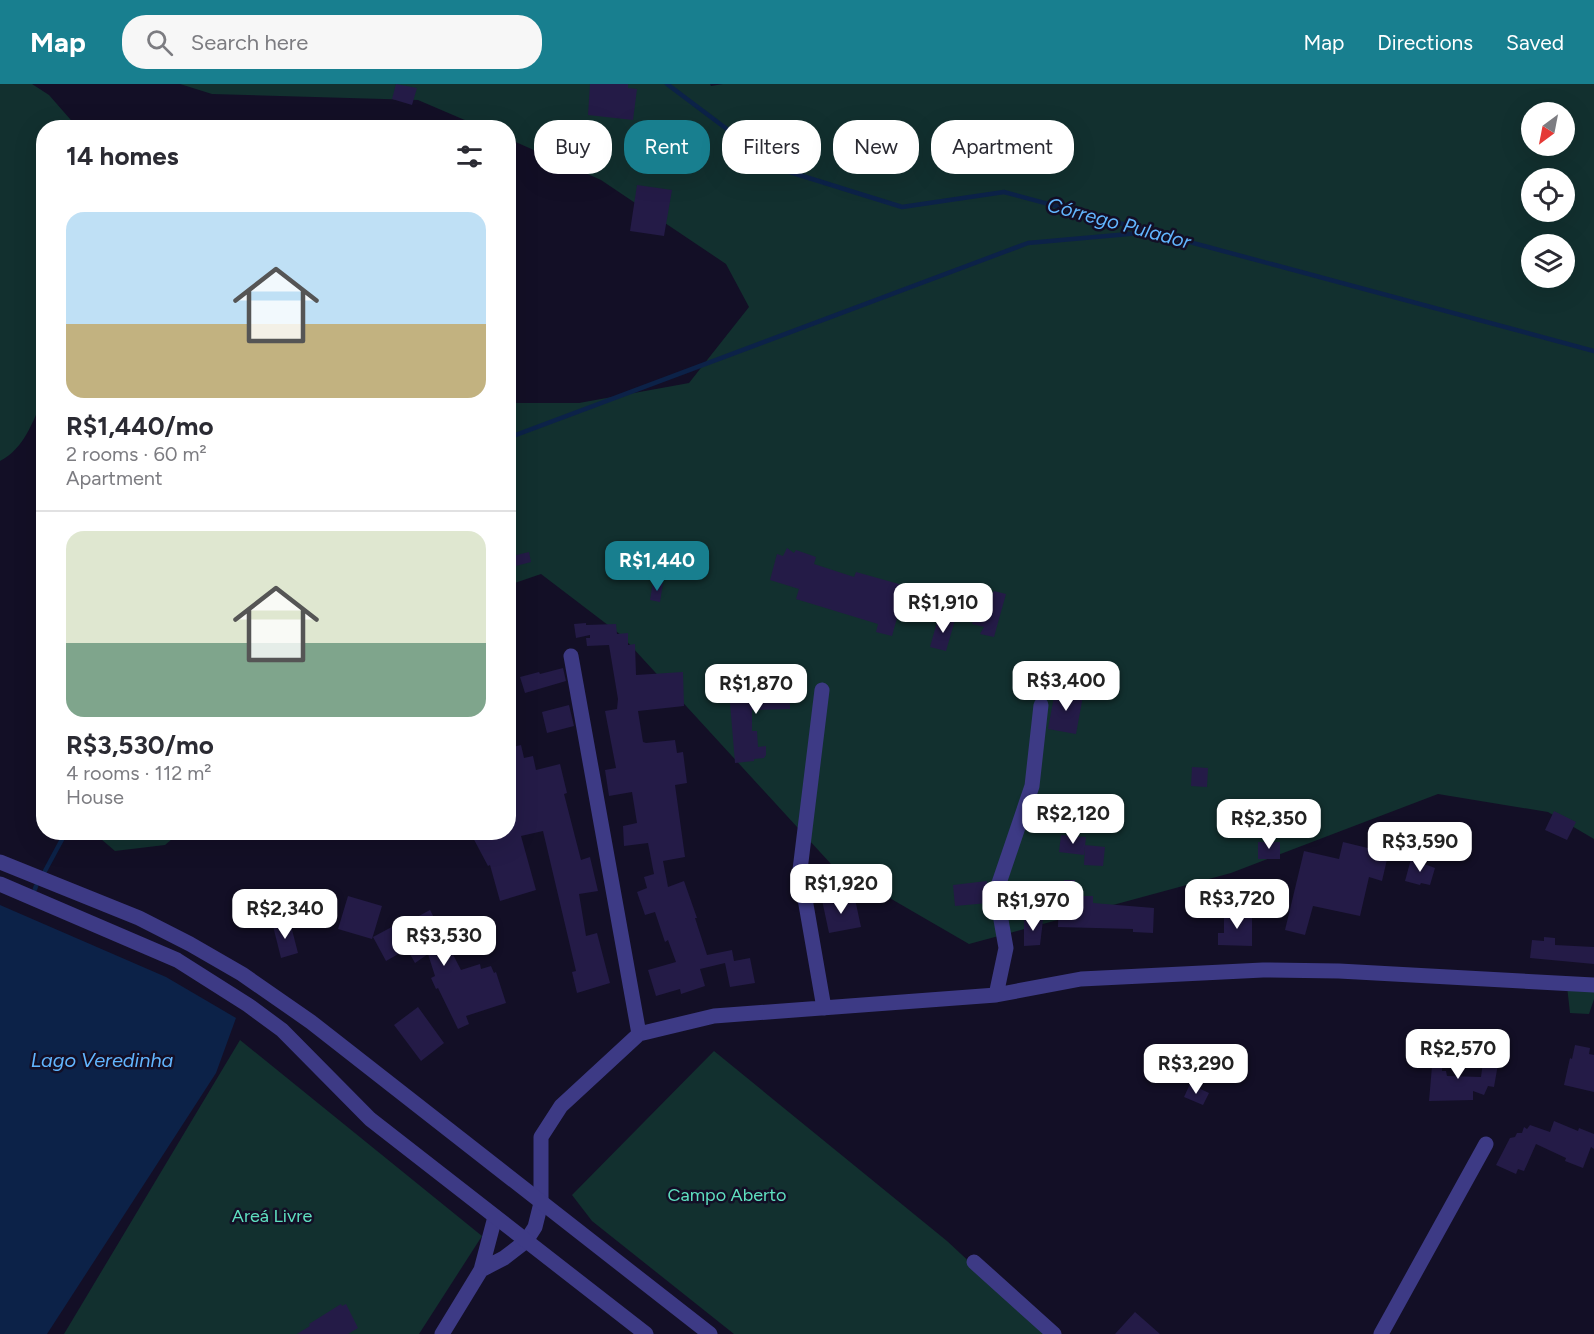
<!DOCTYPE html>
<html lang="en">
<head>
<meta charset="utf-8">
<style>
	:root { --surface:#fff; --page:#f7f7f7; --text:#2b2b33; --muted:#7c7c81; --line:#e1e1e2; --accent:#187f8f }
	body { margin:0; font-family:Figtree,sans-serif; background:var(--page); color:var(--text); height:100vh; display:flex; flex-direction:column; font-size:22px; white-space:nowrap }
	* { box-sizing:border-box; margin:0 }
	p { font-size:20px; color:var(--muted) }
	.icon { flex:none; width:33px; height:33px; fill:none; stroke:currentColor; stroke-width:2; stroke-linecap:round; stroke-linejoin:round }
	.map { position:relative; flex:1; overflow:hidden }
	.panel { position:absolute; left:36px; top:36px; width:480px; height:720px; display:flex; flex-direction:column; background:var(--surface); border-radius:24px; box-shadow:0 6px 24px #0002 }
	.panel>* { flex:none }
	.banner { position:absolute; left:534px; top:36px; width:570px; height:54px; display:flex; gap:12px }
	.needle { width:39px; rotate:212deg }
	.buttons { position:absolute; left:1521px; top:18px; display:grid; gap:12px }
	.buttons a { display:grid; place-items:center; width:54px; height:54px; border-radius:50%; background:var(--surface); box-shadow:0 6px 24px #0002; font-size:30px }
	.price { position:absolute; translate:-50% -51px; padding:0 14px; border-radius:12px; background:#fff; color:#222; font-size:20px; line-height:39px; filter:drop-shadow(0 2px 3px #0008) }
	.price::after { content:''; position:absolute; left:50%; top:36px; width:18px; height:14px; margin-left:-9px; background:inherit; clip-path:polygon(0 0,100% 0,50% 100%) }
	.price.on { background:var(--accent); color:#fff }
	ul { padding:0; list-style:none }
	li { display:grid; align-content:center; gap:12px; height:318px; padding:0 30px }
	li+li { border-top:2px solid var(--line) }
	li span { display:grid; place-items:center; height:186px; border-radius:18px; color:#555 }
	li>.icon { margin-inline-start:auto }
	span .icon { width:108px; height:108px; fill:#fffc; stroke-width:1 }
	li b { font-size:26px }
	h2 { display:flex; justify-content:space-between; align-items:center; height:72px; padding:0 30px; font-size:26px }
	.pill { padding:0 21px; border-radius:24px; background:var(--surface); box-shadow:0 6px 24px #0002; font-size:21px; line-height:54px }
	.pill.on { background:var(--accent); color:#fff }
	header { display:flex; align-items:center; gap:36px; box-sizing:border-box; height:84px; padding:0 30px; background:var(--accent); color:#fff }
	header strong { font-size:28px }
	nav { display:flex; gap:33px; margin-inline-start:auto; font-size:21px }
	.search { width:420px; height:54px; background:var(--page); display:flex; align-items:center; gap:15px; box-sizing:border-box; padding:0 21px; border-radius:24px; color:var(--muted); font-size:22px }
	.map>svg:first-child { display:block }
	.green { fill:#12302f; fill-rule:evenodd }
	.water { fill:#0c2248 }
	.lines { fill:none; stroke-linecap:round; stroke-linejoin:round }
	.stream { stroke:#0c2248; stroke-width:4.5 }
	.building { fill:#241b47 }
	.minor { stroke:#3d3a85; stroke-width:15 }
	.tertiary { stroke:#3d3a85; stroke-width:15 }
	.labels { text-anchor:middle; stroke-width:5; stroke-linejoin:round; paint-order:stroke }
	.park-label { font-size:18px; fill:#5fe0c0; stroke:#130f26 }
	.water-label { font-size:20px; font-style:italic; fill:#62b6ff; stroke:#130f26 }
</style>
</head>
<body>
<header>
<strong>Map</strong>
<div class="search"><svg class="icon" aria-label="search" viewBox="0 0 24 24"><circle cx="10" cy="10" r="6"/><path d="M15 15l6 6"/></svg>Search here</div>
<nav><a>Map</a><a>Directions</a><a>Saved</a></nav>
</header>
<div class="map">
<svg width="1594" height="1250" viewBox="0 0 1594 1250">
	<rect width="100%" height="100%" fill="#130f26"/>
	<path class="green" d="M0,0H32L49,11L77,43L44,44L43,315C33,337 24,365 0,377Z
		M180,0H710L711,2L723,0H1594V755L1548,728L1438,710L1231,789L969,860L831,780L621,551L541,490L509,501V319H579L689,299L749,223L726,180L601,96L509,55L508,44L481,43L418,16L212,10ZM1532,28H1564V62H1532ZM1532,94H1564V128H1532ZM1532,160H1564V194H1532Z
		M94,749H179L165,761L115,767Z
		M1567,902L1594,904V915L1589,930L1570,929Z
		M240,956L482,1152L419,1250H64Z
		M714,967L947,1157L1047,1250H734L592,1137L572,1111Z"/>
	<path class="water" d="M0,821L166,893L236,934L216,989L47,1250H0Z"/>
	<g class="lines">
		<path class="stream" d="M667,0L780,85L902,123L1004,108L1594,267
			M508,354L1028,159L1151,148
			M45,787L66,748
			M35,805L36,802"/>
	</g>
	<path class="building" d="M396,0L417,4L412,21L392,15Z
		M590,0H628V4L637,5L633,36L588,31Z
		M637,101L672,106L664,152L630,147Z
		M787,464L794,469L796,466L816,473L814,480L854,493L856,488L906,502L892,552L876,548L878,540L796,515L799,505L770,496L777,470L783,472Z
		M529,468L531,478L508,484V473Z
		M653,498L663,499L660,518L650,516Z
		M994,507L1006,510L994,553L980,550L984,543L972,540L976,525L981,527Z
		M942,533L955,536L946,567L930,563L937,538H941Z
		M586,539V541L616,540L617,550L628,549V561L635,560L636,591L683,588L684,622L638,627L643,658L646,659L675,656L677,669L683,668L687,699L675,701L685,773L663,777L668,803L684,797L697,834H695L707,871L732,866L734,877L750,874L755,899L730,903L725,879L700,885L705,902L681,910L680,905L656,912L648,886L676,878L668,856L665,858L655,828L645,831L637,808L647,804L644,793L654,790L648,759L624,762L623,742L637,739L632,708L609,712L605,686L616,684L605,627L617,625L618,615L609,561L587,562L586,554H590V551L576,554L574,540Z
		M563,584L566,597L525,609L520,593L539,588L540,590Z
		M746,595H789L790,625L752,626V647H757L758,663L766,662V671L764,674L754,675V677L735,679L730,619H746Z
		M1055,607L1083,612L1076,650L1048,645Z
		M569,621L574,642L547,649L542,628Z
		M521,661L524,674L533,672L536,686L560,680L567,709L564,710L581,776L590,773L598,807L579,810L586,852L597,849L610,899L577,909L572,888L576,887L543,747L521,752L536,806L500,817L490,781L488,782L470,748H508V664Z
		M1192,683L1208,684L1207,703L1191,702Z
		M1554,727L1576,738L1567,756L1545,746Z
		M1061,751L1086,753L1084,771L1059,768Z
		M1258,758H1280V775H1258Z
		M1343,758L1376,766L1375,768L1388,771L1382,797L1369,793L1360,832L1313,822L1305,851L1285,846L1304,767L1339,775Z
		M1085,761L1105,763L1103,782L1084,781Z
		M1411,775L1435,784L1430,801L1421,799L1420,801L1405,797Z
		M1064,796H1075V806H1081V812H1093V819L1154,824L1153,849L1133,848V845L1058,843L1059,806H1064Z
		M987,797L988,819L955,822L953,801Z
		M348,812L382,822L372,855L338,845Z
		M839,813L840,818L855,815L861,843L829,849L822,816Z
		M430,826L461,886L480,880L481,885L491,882L494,889L496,888L506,919L466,932L469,940L458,945L438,904L436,905L431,894L435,892L428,870L415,879L407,865L386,877L373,853L403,837L404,840Z
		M1224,829H1252V862L1218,861V849H1224Z
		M1024,835L1043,836L1040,861L1024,862Z
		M290,838L298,869L281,874L273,842Z
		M1544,853L1555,854V861L1594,863V880L1530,874L1532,856L1544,857Z
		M418,923L444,959L421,977L394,941Z
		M1434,959H1444L1442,987H1446L1447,992L1481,993L1483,978L1498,980L1494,1003L1488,1002L1484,1011L1473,1007V1016L1429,1017Z
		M1575,961L1590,964L1589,970L1594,971V1008L1564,1001L1570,974L1572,975Z
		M1190,1000L1209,1009L1203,1021L1184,1013Z
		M1554,1037L1578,1047L1579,1044L1594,1050V1065L1591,1063L1583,1084L1565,1077L1566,1074L1536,1060L1524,1087L1518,1085L1516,1090L1496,1081L1510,1054L1515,1053L1517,1049H1522L1524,1043L1527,1045L1530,1041L1550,1048Z
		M341,1220L342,1222L346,1220L358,1244L348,1250H297L310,1242L309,1240Z
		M1135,1228L1160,1250H1115Z"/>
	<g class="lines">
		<path class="minor" d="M571,572L639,950
			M822,606L800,786L824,924
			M996,911L1006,864L996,808L1032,702L1041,621
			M974,1178L1054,1250
			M481,1186L495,1133
			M442,1250L481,1186L504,1174L526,1157L535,1143L541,1119V1053L561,1022L639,950L714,932L996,911L1081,895L1263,886L1339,887L1594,901
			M1381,1250L1486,1060"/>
		<path class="tertiary" d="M0,778L139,834L190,860L242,890L311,938L710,1250
			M0,800L177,876L248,921L282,946L370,1035L646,1250"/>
	</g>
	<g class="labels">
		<g class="park-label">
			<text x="727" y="1117">Campo Aberto</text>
			<text x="272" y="1138">Areá Livre</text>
		</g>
		<g class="water-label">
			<text transform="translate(1119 139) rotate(15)" y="7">Córrego Pulador</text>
			<text x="102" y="983">Lago Veredinha</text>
		</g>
	</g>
</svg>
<div class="buttons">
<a><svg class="needle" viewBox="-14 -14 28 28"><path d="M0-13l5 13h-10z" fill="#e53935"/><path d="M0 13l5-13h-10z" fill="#7c7c81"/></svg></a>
<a><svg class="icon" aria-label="locate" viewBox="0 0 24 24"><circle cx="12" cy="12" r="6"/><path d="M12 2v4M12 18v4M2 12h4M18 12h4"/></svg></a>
<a><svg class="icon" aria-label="layers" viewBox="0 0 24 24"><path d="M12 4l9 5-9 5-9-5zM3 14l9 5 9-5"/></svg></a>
</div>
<b class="price on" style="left:657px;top:508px">R$1,440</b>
<b class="price" style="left:943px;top:550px">R$1,910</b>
<b class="price" style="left:1066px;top:628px">R$3,400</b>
<b class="price" style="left:756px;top:631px">R$1,870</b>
<b class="price" style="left:1073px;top:761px">R$2,120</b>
<b class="price" style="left:1269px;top:766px">R$2,350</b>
<b class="price" style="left:1420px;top:789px">R$3,590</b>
<b class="price" style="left:841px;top:831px">R$1,920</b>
<b class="price" style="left:1237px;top:846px">R$3,720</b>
<b class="price" style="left:1033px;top:848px">R$1,970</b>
<b class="price" style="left:285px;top:856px">R$2,340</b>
<b class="price" style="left:444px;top:883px">R$3,530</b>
<b class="price" style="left:1458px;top:996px">R$2,570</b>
<b class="price" style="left:1196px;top:1011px">R$3,290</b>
<div class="banner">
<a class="pill">Buy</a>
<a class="pill on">Rent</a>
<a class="pill">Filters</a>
<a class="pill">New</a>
<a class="pill">Apartment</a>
</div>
<section class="panel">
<h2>14 homes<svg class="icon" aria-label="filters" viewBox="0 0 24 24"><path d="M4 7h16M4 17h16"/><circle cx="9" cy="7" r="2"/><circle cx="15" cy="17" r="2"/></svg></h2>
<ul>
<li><span style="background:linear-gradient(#bfe0f5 60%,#c2b280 0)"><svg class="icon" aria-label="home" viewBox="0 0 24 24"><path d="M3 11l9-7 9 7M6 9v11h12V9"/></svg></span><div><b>R$1,440/mo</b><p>2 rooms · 60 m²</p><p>Apartment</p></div></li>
<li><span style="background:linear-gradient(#dfe7d0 60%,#7fa58c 0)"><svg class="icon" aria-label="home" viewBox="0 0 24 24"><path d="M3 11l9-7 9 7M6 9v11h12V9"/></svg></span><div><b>R$3,530/mo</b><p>4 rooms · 112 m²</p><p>House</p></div></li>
</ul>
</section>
</div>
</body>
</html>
